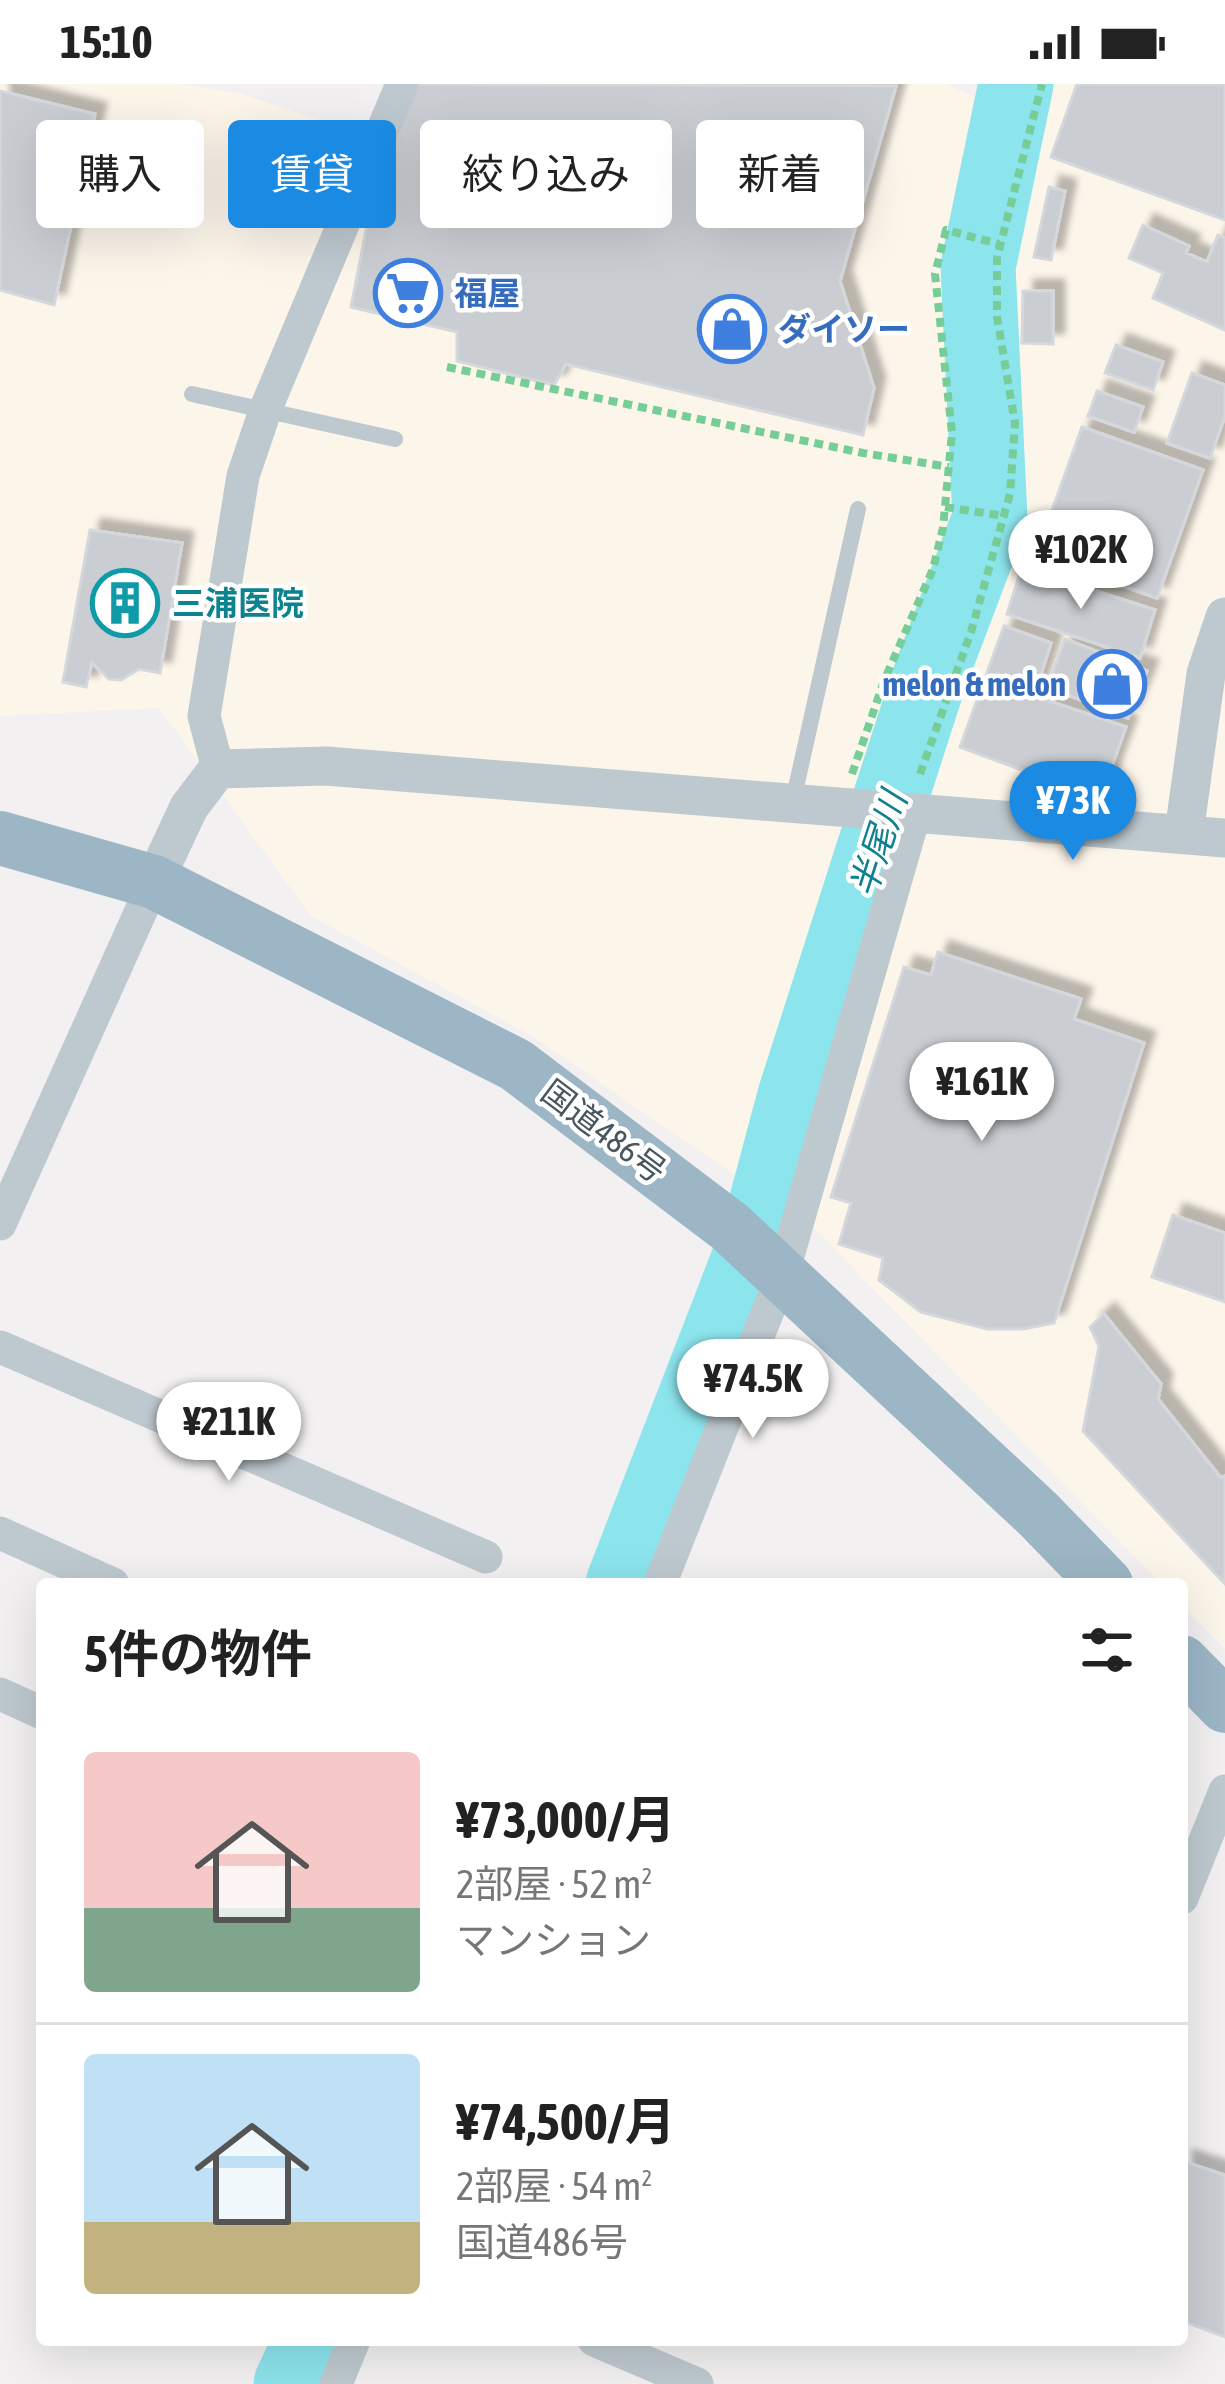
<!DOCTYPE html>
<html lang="ja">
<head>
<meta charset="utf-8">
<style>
	:root { --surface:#fff; --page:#f6f6f6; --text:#222; --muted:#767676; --line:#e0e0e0; --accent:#1a8ae3 }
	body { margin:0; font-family:"Asap Condensed","Noto Sans JP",sans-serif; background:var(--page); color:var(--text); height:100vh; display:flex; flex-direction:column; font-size:45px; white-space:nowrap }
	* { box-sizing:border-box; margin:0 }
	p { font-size:39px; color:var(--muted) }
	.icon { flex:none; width:66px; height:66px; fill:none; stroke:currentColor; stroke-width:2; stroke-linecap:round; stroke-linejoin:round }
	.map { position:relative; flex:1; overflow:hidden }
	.drawer { position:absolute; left:36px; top:1494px; width:1152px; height:768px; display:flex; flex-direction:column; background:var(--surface); border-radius:12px; box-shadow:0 12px 48px #0002 }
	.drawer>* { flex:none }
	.top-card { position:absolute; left:36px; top:36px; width:1155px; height:108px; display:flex; gap:24px }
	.price { position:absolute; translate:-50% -102px; padding:0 27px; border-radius:42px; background:#fff; color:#222; font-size:39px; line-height:78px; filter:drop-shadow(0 3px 6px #0008) }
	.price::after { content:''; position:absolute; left:50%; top:72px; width:36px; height:27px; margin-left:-18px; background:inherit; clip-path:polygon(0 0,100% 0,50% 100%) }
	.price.current { background:var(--accent); color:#fff }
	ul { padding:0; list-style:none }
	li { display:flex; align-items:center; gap:36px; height:300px; padding:0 48px }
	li+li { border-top:3px solid var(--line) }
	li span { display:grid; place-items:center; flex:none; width:336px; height:240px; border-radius:12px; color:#555 }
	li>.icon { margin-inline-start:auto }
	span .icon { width:144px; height:144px; fill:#fffc; stroke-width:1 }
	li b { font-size:51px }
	h2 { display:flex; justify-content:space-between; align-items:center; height:144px; padding:0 48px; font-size:51px }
	.pill { padding:0 42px; border-radius:12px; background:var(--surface); box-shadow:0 12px 48px #0002; font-size:42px; line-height:108px }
	.pill.current { background:var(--accent); color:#fff }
	.status { display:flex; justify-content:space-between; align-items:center; height:84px; padding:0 60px; background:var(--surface); direction:ltr }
	.status svg { height:33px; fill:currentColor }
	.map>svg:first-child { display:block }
	.commercial { fill:#fcf5ea }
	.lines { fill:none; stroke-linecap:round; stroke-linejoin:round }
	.river { stroke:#8ce4ec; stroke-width:75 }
	.building { fill:#caced2; stroke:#d4d7db; stroke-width:3; filter:url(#shadow) }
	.path { stroke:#77cd98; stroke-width:8; stroke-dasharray:9 6; stroke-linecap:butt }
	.service { stroke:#bec9cf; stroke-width:16 }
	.minor { stroke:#bec9cf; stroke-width:33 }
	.tertiary { stroke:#bec9cf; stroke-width:39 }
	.trunk { stroke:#9cb6c6; stroke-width:54 }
	.labels { text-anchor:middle; stroke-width:9; stroke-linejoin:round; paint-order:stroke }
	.shop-label { font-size:33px; font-weight:bold; fill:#366cbe; stroke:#fff; text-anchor:start }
	.culture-label { font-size:33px; font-weight:bold; fill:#0d838f; stroke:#fff; text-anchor:start }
	.street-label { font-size:33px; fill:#48565e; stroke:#fff }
	.water-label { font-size:36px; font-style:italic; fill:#0e818d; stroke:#fff }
</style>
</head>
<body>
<div class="status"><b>15:10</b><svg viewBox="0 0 49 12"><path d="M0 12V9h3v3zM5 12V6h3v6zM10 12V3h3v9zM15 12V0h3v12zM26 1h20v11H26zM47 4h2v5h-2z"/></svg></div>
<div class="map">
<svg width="1225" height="2300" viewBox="0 0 1225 2300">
	<defs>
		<filter id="shadow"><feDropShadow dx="11" dy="-11" stdDeviation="3" flood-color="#0004"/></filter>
	</defs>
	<rect width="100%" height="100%" fill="#f2f0f0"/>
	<path class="commercial" d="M0,0H182L242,10L362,51L386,0H946L1024,37L1035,0H1225V1565L1182,1521V1500H1161L818,1148L532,952L311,832L159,624L0,632Z"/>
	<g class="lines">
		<path class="river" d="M623,1500L757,1154L795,1012L877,756L928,598L990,434L978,183L1016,0
			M291,2300L311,2256"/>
	</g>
	<path class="building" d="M415,0L896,2L840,197L874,304L863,351L566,280L554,301L457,277V248L351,223L377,90Z
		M1077,0H1225V136L1051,73Z
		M0,7L95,30L54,221L0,206Z
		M1049,103L1065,107L1051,176L1034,173Z
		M1143,141L1189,162L1186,169L1207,178L1218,151L1225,154V246L1153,214L1163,189L1129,174Z
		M1023,207H1053V260L1022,259Z
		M1116,261L1163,278L1153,306L1105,289Z
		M1192,289L1225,301V332L1210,374L1167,359Z
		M1097,307L1143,323L1134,348L1088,332Z
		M1082,343L1203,386L1157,514L1036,471Z
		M90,446L182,459L160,589L139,585L121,596L109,595L92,579L86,603L63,598Z
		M1022,483L1155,526L1140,574L1007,530Z
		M1004,542L1051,559L1034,612L1126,643L1100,715L960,663Z
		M1065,555L1147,587L1128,634L1047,603Z
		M938,868L1081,915L1074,935L1144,959L1054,1239L1023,1245H987L921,1228L879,1196L883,1174L839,1160L851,1119L831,1113L904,883L931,891Z
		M1173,1131L1225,1149V1218L1152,1193Z
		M1104,1230L1161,1300L1158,1315L1221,1394L1225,1392V1500L1083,1347L1099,1262L1090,1243Z
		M1182,2077L1225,2091V2253L1182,2237Z"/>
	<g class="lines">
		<path class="path" d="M447,283L863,369L949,383
			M945,423L1004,432
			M852,690L884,597L933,485L943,444L952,349L935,190L946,146L999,160
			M920,690L971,548L1010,410L1015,339L997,233V174L1042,0"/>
		<path class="service" d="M192,310L395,355
			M793,717L858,425"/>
		<path class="minor" d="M218,685L204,632L243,392L266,324L402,0
			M0,1140L154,798
			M0,1263L486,1473
			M0,1449L113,1500
			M660,1500L783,1189L915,729
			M0,1610L42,1629
			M1182,1814L1225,1707
			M594,2256L697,2300
			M336,2300L354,2256"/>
		<path class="tertiary" d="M1184,749L1206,590L1225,533
			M154,798L189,723L218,685L326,682L1225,754"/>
		<path class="trunk" d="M0,754L154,798L516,981L730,1143L1038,1430L1106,1500
			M1182,1578L1225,1622"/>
	</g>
	<defs>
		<g id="supermarket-ring" transform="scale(3.45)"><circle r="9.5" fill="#fff" stroke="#3f7fe0" stroke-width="1.5"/><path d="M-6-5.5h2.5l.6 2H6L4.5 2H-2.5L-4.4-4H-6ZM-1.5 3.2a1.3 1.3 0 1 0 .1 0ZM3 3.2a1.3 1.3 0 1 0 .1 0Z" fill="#3f7fe0"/></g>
		<g id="shop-ring" transform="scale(3.45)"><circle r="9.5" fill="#fff" stroke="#3f7fe0" stroke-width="1.5"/><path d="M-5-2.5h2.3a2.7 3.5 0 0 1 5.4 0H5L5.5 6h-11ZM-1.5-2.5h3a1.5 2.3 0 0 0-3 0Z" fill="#3f7fe0"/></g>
		<g id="building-ring" transform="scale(3.45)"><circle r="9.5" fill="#fff" stroke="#0f9aa8" stroke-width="1.5"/><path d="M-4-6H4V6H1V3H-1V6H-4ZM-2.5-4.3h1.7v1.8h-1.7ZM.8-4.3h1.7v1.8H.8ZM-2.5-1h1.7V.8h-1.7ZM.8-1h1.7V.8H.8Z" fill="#0f9aa8"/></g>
	</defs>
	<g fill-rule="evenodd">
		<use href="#supermarket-ring" x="408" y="209"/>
		<use href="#shop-ring" x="732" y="245"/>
		<use href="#building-ring" x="125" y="519"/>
		<use href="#shop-ring" x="1112" y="600"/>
	</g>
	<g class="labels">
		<g class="shop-label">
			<text x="454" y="221">福屋</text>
			<text x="778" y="257">ダイソー</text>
			<text x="1066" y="612" text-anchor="end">melon &amp; melon</text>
		</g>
		<g class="culture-label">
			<text x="172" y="531">三浦医院</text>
		</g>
		<g class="street-label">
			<text transform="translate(604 1047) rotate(37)" y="12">国道486号</text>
		</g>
		<g class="water-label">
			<text transform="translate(878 760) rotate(-72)" y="13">半尾川</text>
		</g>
	</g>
</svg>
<b class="price" style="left:1081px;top:528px">¥102K</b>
<b class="price current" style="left:1073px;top:779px">¥73K</b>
<b class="price" style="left:982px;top:1060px">¥161K</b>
<b class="price" style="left:753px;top:1357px">¥74.5K</b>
<b class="price" style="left:229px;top:1400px">¥211K</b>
<div class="top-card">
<a class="pill">購入</a>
<a class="pill current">賃貸</a>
<a class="pill">絞り込み</a>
<a class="pill">新着</a>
</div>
<section class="drawer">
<h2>5件の物件<svg class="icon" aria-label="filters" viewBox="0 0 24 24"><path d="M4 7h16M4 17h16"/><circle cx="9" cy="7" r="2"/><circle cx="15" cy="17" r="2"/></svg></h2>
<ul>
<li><span style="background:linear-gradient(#f6c9c9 65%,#7fa58c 0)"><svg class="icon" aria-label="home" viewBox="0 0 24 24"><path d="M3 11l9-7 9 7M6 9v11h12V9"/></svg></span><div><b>¥73,000/月</b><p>2部屋 · 52 m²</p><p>マンション</p></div></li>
<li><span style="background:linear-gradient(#bfe0f5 70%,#c2b280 0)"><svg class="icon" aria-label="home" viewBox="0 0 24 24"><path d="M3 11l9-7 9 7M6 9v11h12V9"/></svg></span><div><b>¥74,500/月</b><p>2部屋 · 54 m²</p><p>国道486号</p></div></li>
</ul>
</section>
</div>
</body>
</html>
